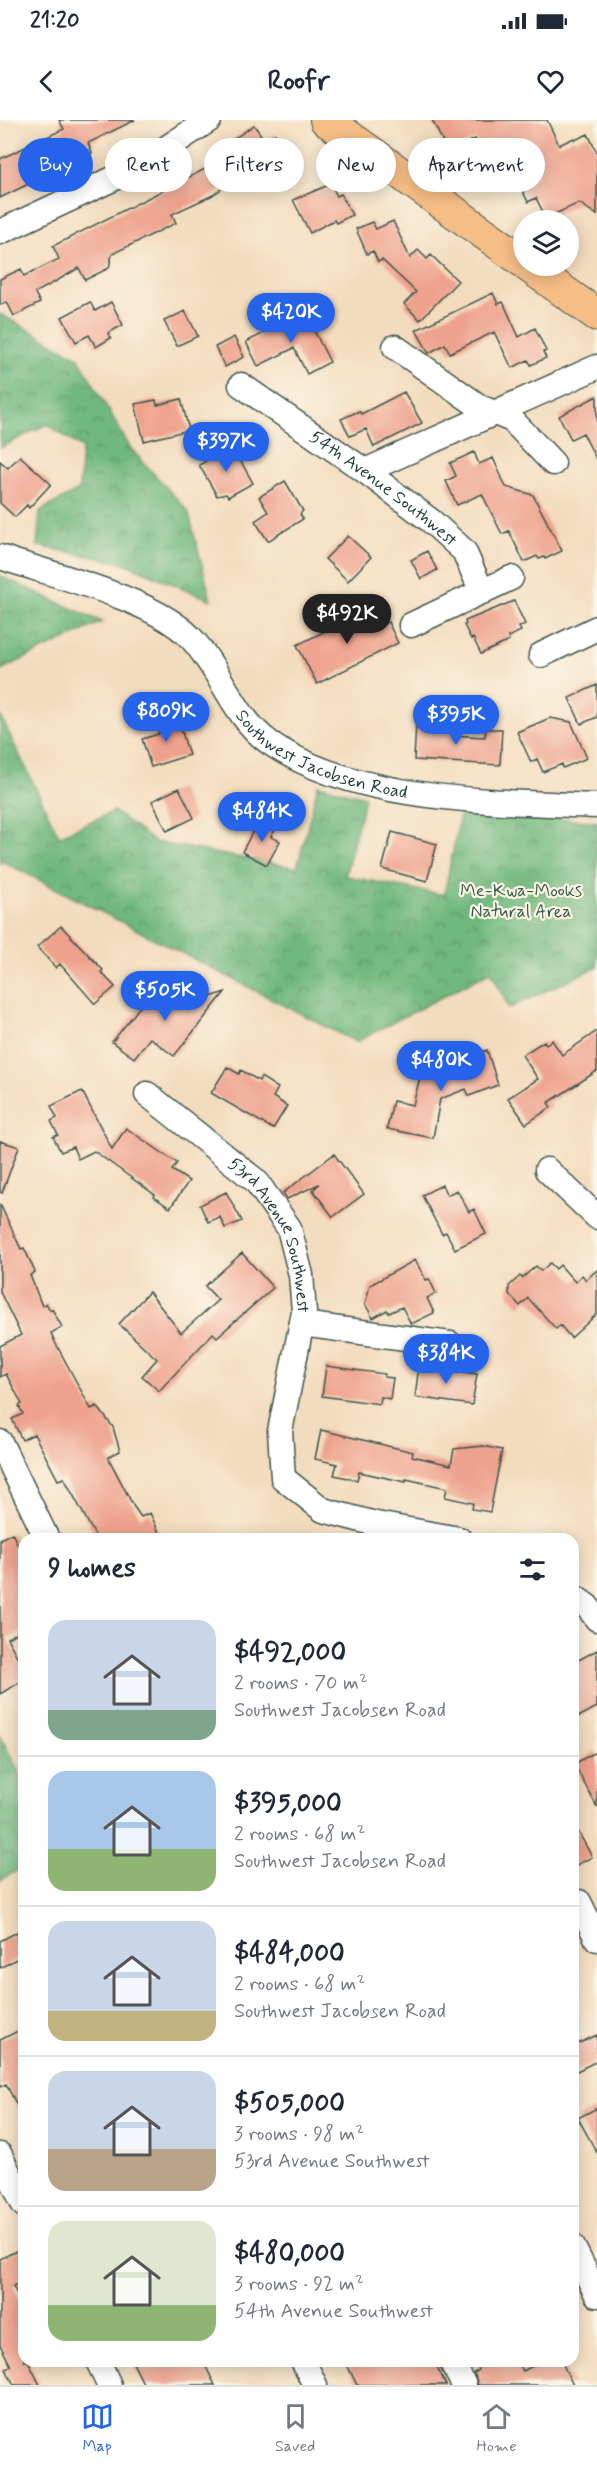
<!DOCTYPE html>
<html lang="en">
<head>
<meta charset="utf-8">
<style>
	:root { --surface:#fff; --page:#f6f6f7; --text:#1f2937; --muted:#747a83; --line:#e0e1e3; --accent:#2563eb }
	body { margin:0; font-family:Mynerve,sans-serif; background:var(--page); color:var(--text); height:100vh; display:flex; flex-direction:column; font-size:22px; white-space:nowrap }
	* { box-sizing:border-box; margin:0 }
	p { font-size:20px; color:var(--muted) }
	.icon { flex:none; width:33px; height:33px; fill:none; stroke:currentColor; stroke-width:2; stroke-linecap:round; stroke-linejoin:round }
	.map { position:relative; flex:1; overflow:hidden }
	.sheet { position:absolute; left:18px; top:1413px; width:561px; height:834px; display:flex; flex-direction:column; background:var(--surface); border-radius:18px; box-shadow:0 3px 15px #0003 }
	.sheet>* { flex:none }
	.hud { position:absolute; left:18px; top:18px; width:561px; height:54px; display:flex; gap:12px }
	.controls { position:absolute; left:513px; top:90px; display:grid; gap:12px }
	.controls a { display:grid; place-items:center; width:66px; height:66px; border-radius:50%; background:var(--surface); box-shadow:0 3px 15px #0003; font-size:30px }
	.price { position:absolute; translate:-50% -51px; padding:0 14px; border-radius:21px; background:var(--accent); color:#fff; font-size:20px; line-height:39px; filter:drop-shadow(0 2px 3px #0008) }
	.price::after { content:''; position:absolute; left:50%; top:36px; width:18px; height:14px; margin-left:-9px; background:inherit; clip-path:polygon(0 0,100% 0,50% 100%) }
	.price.current { background:#222; color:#fff }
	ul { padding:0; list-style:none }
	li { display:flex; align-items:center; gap:18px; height:150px; padding:0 30px }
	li+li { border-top:2px solid var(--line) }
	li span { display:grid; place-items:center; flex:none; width:168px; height:120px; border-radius:18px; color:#555 }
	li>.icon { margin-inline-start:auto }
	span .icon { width:72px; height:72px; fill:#fffc; stroke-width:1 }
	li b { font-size:26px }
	h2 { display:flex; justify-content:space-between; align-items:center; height:72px; padding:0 30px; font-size:26px }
	.pill { padding:0 21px; border-radius:27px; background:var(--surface); box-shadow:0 3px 15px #0003; font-size:21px; line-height:54px }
	.pill.current { background:var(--accent); color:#fff }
	.status { display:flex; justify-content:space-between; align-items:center; height:42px; padding:0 30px; background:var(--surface); direction:ltr }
	.status svg { height:16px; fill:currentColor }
	header { display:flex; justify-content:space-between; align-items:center; height:78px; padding:0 30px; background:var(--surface); font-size:27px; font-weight:700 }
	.tab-bar { display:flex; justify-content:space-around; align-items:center; height:84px; border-top:2px solid var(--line); background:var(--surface); font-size:16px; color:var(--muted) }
	.tab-bar a { display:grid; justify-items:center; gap:3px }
	.tab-bar .current { color:var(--accent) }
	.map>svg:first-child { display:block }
	.forest { fill:url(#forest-crowns); stroke:#487a59; stroke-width:1.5 }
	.building { fill:#eea28d }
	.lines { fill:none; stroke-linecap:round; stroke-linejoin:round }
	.minor-casing { stroke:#3f5549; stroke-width:27 }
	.major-casing { stroke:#3f5549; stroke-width:34 }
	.minor { stroke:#fff; stroke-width:24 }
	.major { stroke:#f6be87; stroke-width:32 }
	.labels { text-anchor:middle; stroke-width:4.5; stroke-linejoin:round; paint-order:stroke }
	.street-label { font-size:18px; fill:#1f3d34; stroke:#fcf5e5 }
	.park-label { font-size:18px; fill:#355c47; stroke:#fcf5e5 }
</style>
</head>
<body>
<div class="status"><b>21:20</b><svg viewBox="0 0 49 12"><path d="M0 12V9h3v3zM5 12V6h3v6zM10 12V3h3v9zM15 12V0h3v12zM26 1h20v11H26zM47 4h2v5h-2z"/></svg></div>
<header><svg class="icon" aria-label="back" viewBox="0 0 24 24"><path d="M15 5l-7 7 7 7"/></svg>Roofr<svg class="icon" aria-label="heart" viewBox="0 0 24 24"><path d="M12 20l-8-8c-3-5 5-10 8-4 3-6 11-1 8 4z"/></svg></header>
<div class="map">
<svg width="597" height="2265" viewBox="0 0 597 2265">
	<defs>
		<pattern id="forest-crowns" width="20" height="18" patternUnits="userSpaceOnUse" patternTransform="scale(1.5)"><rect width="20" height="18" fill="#70b87e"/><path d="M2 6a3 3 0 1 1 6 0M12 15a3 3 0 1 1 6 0" fill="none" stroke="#5b9768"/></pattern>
	</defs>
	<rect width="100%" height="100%" fill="#fcf5e5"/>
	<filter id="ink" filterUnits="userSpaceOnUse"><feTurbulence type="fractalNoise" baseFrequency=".0167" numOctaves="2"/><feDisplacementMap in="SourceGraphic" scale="12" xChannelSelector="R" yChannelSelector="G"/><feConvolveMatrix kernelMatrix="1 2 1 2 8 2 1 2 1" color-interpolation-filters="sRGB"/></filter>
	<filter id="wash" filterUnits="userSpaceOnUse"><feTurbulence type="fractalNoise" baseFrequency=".008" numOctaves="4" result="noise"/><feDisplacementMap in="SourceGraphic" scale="24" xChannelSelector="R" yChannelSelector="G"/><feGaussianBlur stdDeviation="1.35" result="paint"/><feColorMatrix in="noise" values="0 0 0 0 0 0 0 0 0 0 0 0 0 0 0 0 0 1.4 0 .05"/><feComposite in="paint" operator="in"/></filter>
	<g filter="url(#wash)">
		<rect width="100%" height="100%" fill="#f3dcbe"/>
		<path class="forest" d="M0,194L78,237L131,329L188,391L211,480L124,443L37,426L40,391L79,370L82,328L47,304L0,328Z
			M0,456L102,502L0,550Z
			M0,595L59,716L114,691L154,722L297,748L318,665L365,677L345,756L444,775L461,690L597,702V847L509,888L491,851L356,922L4,742L0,743Z
			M0,1615L24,1662V1727L19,1749L0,1761Z"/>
		<g id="blocks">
			<path class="building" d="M59,0H135L88,23L92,33L0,78V39L64,9Z
				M432,0H547L559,25L574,18L575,20L588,14L597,33V95L579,83L546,98L536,78L528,82L506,37L488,45L475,19L448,32Z
				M254,5L265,21L275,14L290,35L271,48L265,39L211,76L172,94L176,103L112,134L109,148L85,160L79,148L35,173L40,183L14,196L7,182L0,185V159L21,149L24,156L59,139L53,126L215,44L209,36Z
				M331,64L337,76L341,74L352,95L336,103L334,100L310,113L293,80Z
				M393,101L410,138L418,130L427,139L431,135L458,161L420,200L404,184L416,172L382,140L378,142L373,131L367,134L356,109L372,102L376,109Z
				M493,173L498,184L503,182L519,217L535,208L546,231L543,232L546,238L531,245L528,240L512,248L494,212L450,233L445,224L429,233L416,210Z
				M90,182L95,191L111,182L123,205L108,213L111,218L96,227L89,215L76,222L62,197Z
				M185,191L198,216L177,226L164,201Z
				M305,193L330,242L307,254L294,228L258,246L246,222Z
				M234,217L244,237L225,247L215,227Z
				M404,272L422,303L374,327L366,309L350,316L341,299L359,291L361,294Z
				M597,276V341L583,313L571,319L559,296Z
				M181,279L189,310L144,321L135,284L156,280L157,285Z
				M232,326L253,363L228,377L226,374L217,376L199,345Z
				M474,332L479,344L493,338L506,367L533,375L562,431L545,439L544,437L539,439L537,436L524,442L509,411L502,414L482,374L457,385L446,361L456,356L450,343Z
				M20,336L51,364L29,388L27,385L15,397L0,383V341L8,348Z
				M285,361L303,391L300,394L303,399L268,421L255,401L268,392L259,377Z
				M348,416L371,437L348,461L325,439Z
				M427,431L437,450L421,459L411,440Z
				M514,481L525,504L519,507L521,511L508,517L509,521L481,534L473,518L471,519L464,505L466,504L465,501Z
				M374,487L383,504L388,502L398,523L317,564L297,525Z
				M597,565V597L581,604L569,578Z
				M177,596L189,635L151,647L142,619L159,614L155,602Z
				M550,598L571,602L587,638L563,648L562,644L543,652L537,639L531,642L517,612Z
				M416,602L436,603L435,606L450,607V615L485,617L486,609H502L500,645L414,640Z
				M179,668L194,698L167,711L152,681Z
				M259,700L276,708L271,717L280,721L267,745L242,732Z
				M392,712L437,724L427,761L382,749Z
				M61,806L103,850L101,852L115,867L95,884L60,844L56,848L37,827Z
				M154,869L170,881L179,869L187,875L191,871L202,880L225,872L174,936L150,918L134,938L112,922Z
				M597,911V951L548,983L551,987L526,1004L508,978L538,959L522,935L544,921L546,924L552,920L562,935Z
				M487,930L498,965L469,976L466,969L440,979L433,1018L387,1009L393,981L413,985L423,945L452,936L454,942Z
				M227,947L239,954L241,950L259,961L261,957L278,968L273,977L287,986L273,1009L211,973Z
				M82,971L112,1029L126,1008L177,1043L172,1050L189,1061L170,1088L154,1077L155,1075L94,1031L78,1039L73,1027L61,1032L53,1017L58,1015L51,1001L57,998L51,986Z
				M0,1021L19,1027L2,1073L0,1072Z
				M334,1034L364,1074L333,1097L313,1070L319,1064L287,1079L283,1073Z
				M442,1065L447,1075L457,1070L469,1092L474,1089L486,1114L455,1129L446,1112L442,1114L422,1075Z
				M226,1072L242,1101L225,1108L220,1097L208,1102L200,1085Z
				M0,1084L21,1129L24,1128L35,1152L30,1155L42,1186L46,1183L50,1190L52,1189L62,1207L51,1213L56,1224L91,1289L97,1286L113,1307L120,1331L108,1337L134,1387L141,1397L150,1393L162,1419H97L64,1358L58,1360L34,1314L22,1320L12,1299L23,1294L19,1286L22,1284L6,1254L0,1257V1226L21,1215L0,1172Z
				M242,1133L273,1168L217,1217L213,1213L159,1271L142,1256L157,1239L119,1204L149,1172L181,1213L218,1180L205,1166Z
				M415,1140L426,1160L429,1159L436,1173L427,1178L434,1193L411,1204L402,1187L389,1193L387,1190L373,1198L365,1184L370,1165Z
				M550,1143L556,1149L560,1145L575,1162L582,1155L586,1160L597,1150V1194L571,1218L560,1205L556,1209L528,1178L520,1186L509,1174V1166L520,1156L522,1158L536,1146L541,1151Z
				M326,1246L385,1254L384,1257L393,1258L390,1279L381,1277L380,1284L322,1276Z
				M419,1246L477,1254L472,1285L415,1277Z
				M321,1310L413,1332L412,1336L451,1345L454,1329L483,1326L502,1330L490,1392L472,1389L473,1383L445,1377L447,1368L406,1359V1362L359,1352L357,1360L334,1355L337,1344L315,1339Z
				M12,1413L24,1438V1510L7,1518L24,1549V1560L0,1574V1419Z
				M597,1530V1587L573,1600V1543Z
				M597,1631V1687L574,1644Z
				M573,1702L592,1737L573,1747Z
				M19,1811L24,1821V1835L0,1848V1821Z
				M24,1908V1999L6,1964L0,1967V1920Z
				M597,1915V1941L573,1953V1926Z
				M597,1988V2033L578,1998Z
				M24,2127V2161L13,2166L24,2188V2241H28L40,2265H14L6,2249L11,2246L0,2225V2139Z
				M132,2241H203L215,2265H144Z
				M345,2241H434L446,2265H357Z
				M474,2241H518L523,2251L543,2241H561L573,2265H478L474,2253L479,2250Z"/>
		</g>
	</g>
	<g filter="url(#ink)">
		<use href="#blocks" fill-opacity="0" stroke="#3f5549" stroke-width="1.5"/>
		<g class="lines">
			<g class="minor-casing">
				<g id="minor">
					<path d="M0,112L136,48L209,0"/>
					<path d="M395,227L480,287L512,300L553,343"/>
					<path id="s1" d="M241,265L365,351L431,401L464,431L482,472"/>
					<path d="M365,351L597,247"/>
					<path id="s2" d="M0,437C53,455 154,479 191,518C221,550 234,598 270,623C358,683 494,681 597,686"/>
					<path d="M411,505L511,458"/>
					<path d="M541,535L597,508"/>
					<path id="s3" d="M147,974L256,1061L289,1108L301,1155L304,1192L280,1311L283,1358L323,1390L376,1404L459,1419"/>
					<path d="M547,1050L597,1097"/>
					<path d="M302,1204L450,1224"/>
					<path d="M0,1322L47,1419"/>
					<path d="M573,1476L587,1486L597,1499"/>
					<path d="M579,1782L597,1819"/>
					<path d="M0,2035L24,2085"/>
					<path d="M573,2127L597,2175"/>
					<path d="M98,2241L109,2265"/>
					<path d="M303,2241L315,2265"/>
					<path d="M451,2241L464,2265"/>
				</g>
			</g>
			<g class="major-casing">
				<path id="major" d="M326,0L524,142
					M528,146L597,195"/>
			</g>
			<use href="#minor" class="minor"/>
			<use href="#major" class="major"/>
		</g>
	</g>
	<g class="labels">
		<g class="street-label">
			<text dy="6" stroke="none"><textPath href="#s1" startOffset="176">54th Avenue Southwest</textPath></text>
			<text dy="6" stroke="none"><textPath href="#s2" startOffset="393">Southwest Jacobsen Road</textPath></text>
			<text dy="6" stroke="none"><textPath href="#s3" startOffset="195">53rd Avenue Southwest</textPath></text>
		</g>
		<g class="park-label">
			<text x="521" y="776">Me-Kwa-Mooks<tspan x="521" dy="21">Natural Area</tspan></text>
		</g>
	</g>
</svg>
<div class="controls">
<a><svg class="icon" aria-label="layers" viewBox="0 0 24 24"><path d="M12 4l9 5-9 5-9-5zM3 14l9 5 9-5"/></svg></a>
</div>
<b class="price" style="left:291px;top:224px">$420K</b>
<b class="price" style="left:226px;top:353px">$397K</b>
<b class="price current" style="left:347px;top:525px">$492K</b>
<b class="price" style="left:166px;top:623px">$809K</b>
<b class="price" style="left:456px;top:626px">$395K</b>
<b class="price" style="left:262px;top:723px">$484K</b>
<b class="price" style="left:165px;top:902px">$505K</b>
<b class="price" style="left:441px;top:972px">$480K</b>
<b class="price" style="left:446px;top:1265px">$384K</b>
<div class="hud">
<a class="pill current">Buy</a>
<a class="pill">Rent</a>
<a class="pill">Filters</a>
<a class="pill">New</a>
<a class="pill">Apartment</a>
</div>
<section class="sheet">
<h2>9 homes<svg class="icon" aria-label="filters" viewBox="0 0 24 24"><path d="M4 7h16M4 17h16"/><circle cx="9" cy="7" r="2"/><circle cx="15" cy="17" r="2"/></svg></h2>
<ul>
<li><span style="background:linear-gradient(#c9d6e8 75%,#7fa58c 0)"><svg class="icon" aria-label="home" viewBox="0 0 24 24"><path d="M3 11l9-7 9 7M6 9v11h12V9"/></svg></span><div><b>$492,000</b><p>2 rooms · 70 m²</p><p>Southwest Jacobsen Road</p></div></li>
<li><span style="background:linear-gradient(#a9c7e8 65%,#8fb573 0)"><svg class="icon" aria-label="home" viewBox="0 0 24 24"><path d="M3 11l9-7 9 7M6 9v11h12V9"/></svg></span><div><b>$395,000</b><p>2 rooms · 68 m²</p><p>Southwest Jacobsen Road</p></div></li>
<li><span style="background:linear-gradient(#c9d6e8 75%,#c2b280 0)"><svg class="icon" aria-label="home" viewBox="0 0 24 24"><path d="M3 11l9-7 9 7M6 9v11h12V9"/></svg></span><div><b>$484,000</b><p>2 rooms · 68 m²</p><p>Southwest Jacobsen Road</p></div></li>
<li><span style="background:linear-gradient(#c9d6e8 65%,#b9a48a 0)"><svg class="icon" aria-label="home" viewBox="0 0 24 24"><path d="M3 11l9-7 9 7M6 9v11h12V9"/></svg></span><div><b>$505,000</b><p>3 rooms · 98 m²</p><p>53rd Avenue Southwest</p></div></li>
<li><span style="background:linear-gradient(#dfe7d0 70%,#8fb573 0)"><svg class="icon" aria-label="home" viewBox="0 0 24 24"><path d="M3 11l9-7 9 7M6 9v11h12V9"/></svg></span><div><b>$480,000</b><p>3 rooms · 92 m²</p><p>54th Avenue Southwest</p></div></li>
</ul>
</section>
</div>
<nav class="tab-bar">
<a class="current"><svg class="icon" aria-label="map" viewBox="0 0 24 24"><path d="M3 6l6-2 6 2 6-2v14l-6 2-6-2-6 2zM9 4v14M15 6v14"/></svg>Map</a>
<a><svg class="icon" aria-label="saved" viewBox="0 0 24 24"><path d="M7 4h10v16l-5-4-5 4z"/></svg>Saved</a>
<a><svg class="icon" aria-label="home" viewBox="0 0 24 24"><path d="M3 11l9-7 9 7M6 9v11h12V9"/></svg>Home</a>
</nav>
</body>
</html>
